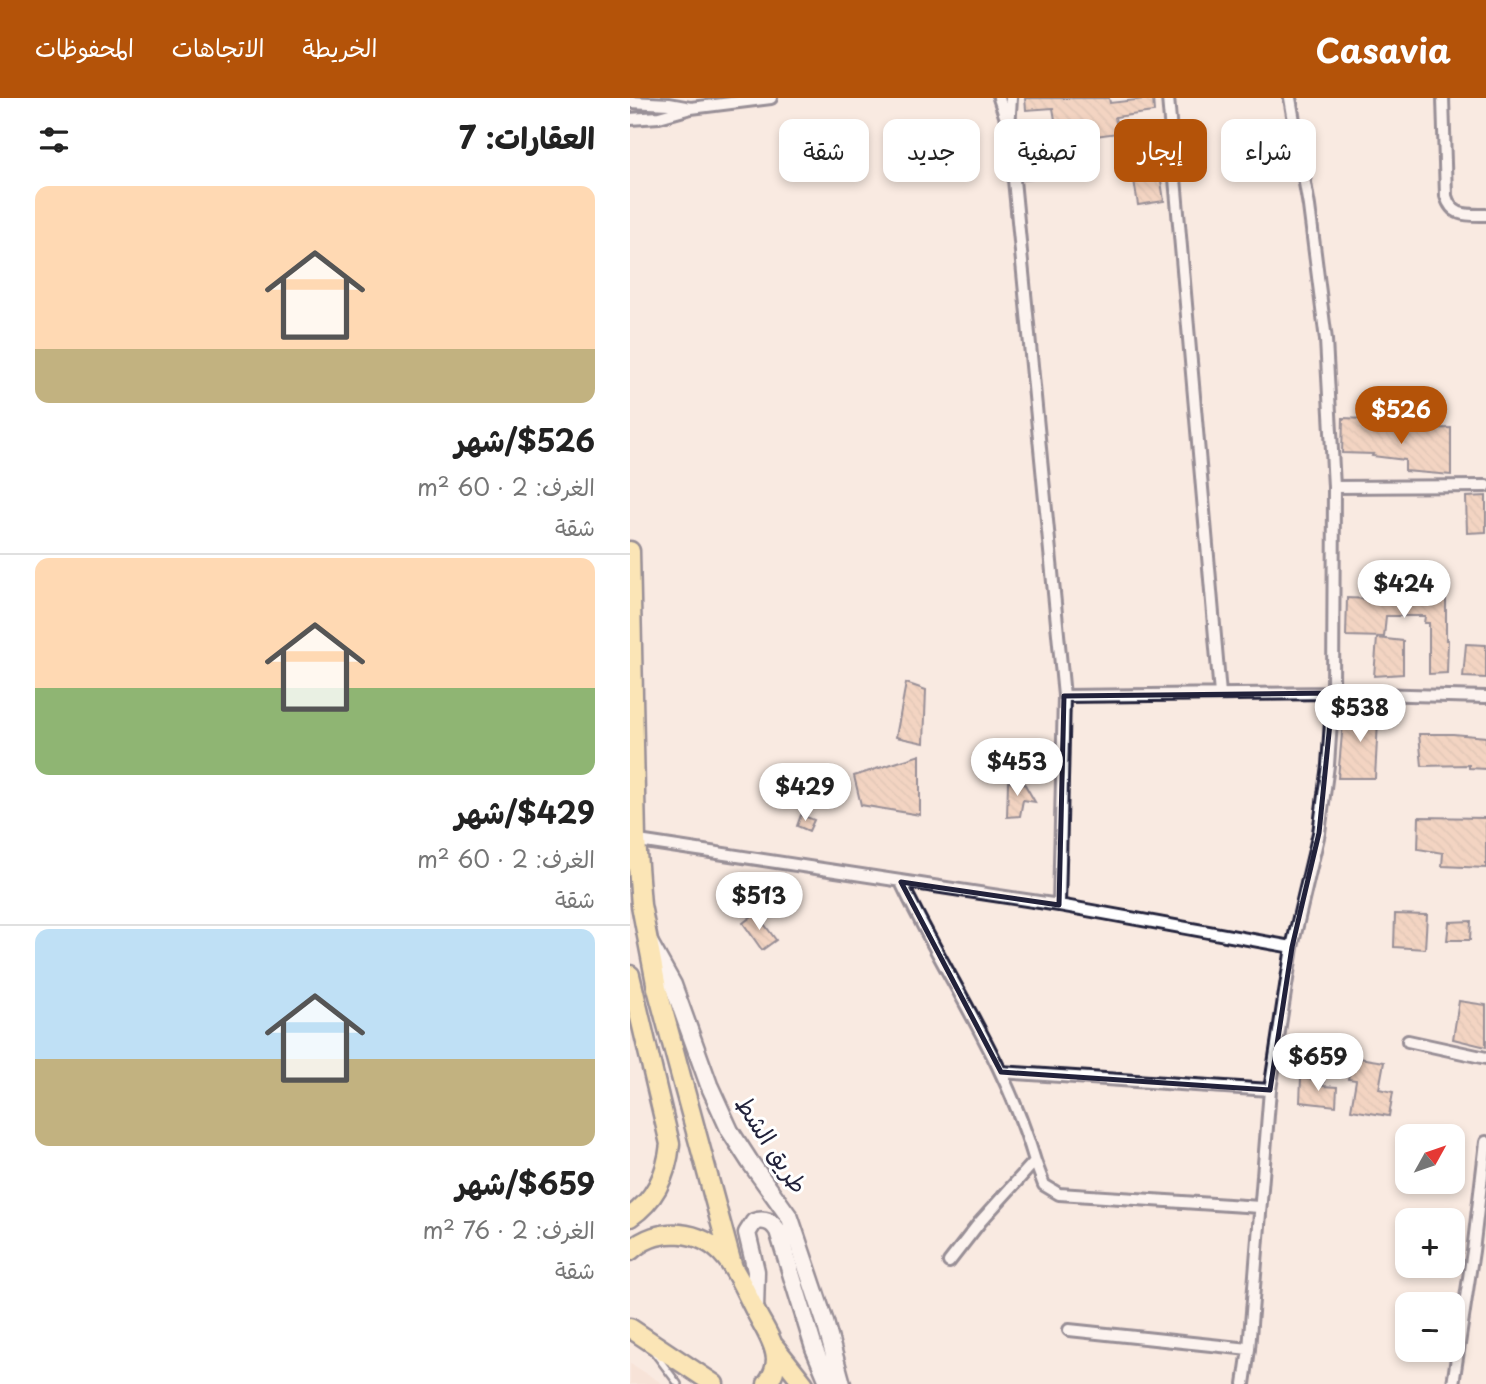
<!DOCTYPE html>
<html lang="ar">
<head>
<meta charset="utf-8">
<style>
	:root { --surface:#fff; --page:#f6f6f6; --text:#222; --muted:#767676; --line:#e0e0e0; --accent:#b45309 }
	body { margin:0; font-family:"Playpen Sans","Playpen Sans Arabic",sans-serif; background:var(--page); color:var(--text); direction:rtl; height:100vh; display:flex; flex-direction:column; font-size:26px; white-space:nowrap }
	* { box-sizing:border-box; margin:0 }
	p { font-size:23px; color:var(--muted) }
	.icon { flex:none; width:38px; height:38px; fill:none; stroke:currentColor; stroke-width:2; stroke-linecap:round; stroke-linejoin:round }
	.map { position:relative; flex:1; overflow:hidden; direction:ltr }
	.panel { display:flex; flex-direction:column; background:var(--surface); width:630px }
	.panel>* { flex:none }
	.top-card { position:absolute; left:21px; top:21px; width:665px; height:63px; direction:rtl; display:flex; gap:14px }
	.needle { width:46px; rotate:50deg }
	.tools { position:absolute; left:765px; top:1026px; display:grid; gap:14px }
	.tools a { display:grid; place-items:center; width:70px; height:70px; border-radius:14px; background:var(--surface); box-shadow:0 4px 10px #0003; font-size:35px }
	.price { position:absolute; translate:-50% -60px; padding:0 16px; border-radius:24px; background:#fff; color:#222; font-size:23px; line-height:46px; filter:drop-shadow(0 2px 4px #0008) }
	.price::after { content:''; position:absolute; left:50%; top:42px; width:21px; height:16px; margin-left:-10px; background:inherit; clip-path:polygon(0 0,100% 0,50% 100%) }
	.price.on { background:var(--accent); color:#fff }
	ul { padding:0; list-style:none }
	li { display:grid; align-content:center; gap:14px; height:371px; padding:0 35px }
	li+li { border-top:2px solid var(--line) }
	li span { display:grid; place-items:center; height:217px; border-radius:14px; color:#555 }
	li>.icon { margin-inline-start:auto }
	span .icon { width:126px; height:126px; fill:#fffc; stroke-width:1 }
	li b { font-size:30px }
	h2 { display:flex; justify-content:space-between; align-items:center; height:84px; padding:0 35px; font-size:30px }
	.pill { padding:0 24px; border-radius:14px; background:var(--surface); box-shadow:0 4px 10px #0003; font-size:24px; line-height:63px }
	.pill.on { background:var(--accent); color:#fff }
	header { display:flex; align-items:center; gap:42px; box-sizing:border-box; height:98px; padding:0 35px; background:var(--accent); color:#fff }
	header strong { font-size:33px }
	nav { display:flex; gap:38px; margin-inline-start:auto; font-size:24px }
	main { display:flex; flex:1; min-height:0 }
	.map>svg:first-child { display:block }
	.built { fill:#f4dccc }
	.building { fill:url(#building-back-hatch); stroke:#22223b; stroke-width:2 }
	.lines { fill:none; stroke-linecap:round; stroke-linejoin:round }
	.service-casing { stroke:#22223b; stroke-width:10 }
	.minor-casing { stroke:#22223b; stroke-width:16 }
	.secondary-casing { stroke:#22223b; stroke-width:21 }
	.primary-casing { stroke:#22223b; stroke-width:23 }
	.trunk-casing { stroke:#22223b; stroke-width:23 }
	.service { stroke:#fff; stroke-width:5 }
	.minor { stroke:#fff; stroke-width:10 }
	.secondary { stroke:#fff; stroke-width:16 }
	.primary { stroke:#fce080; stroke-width:18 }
	.trunk { stroke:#fce080; stroke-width:18 }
	.marked { fill:none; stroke:#22223b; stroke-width:5; stroke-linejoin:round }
	.labels { text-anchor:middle; stroke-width:6; stroke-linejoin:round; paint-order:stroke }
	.street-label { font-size:24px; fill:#22223b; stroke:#fff }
</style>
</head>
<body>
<header>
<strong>Casavia</strong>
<nav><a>الخريطة</a><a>الاتجاهات</a><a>المحفوظات</a></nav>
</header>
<main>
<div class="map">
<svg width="856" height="1286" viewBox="0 0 856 1286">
	<defs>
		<pattern id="building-back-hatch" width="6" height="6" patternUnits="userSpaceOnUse" patternTransform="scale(1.75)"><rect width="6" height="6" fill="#eaba9b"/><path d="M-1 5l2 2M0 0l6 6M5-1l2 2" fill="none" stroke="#c8a086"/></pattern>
	</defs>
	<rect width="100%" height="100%" fill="#f9eae1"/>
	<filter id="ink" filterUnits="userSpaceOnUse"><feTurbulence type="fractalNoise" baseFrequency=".0143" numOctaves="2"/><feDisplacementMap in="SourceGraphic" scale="14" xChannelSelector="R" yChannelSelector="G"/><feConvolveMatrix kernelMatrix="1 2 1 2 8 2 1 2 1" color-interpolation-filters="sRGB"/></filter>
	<g filter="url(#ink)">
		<path class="built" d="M0,1265L33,1286H0Z"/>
		<path class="building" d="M395,0H479L480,5L523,0L524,14L485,19L488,35L450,40L453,76L394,82L391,57L430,51L423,10L396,12Z
			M525,42L534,103L508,107L503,76L492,77L487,47Z
			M713,320L735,321V329L777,336V331L821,330V377L775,373V362L742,358L743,356L712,355Z
			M856,398V434L837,435L836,399Z
			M767,490L796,496V492H816V542H818L817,575L799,576V525H794L795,518H756L754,539L716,538L717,500L766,502Z
			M747,540L773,543V576L744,578Z
			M836,546L856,547V580L833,579Z
			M276,585L296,592L294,645L266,639Z
			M728,604H749L745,680H708L713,625L725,626Z
			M789,636H823L856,639V671L839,670V667L792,668Z
			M290,657V717L231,707L224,678Z
			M378,684L394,685L405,704L393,702L390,718L377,719Z
			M171,717L184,722L179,733L167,728Z
			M789,719L856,720V770L812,768L813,755L788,751Z
			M126,815L146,842L132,852L113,825Z
			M765,816L797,817L795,851L764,849Z
			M841,823L840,842H817L819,824Z
			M829,903L856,907V949L823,941Z
			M723,959L754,964L749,991L763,994L759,1018L721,1012L726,982L718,981Z
			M671,980L694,983L693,988L707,989L706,1008L670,1004Z"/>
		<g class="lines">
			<g class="service-casing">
				<path id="service" d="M23,1253L48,1286"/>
			</g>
			<g class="minor-casing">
				<path id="minor" d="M369,0L377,24
					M381,0L379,30L434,598L429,807
					M538,0L590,596
					M813,0L816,98C822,119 837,117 856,117
					M0,4L39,6L61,10
					M0,21L29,19L61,10L141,0
					M704,389L856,388
					M434,598L703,595L856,599
					M2,742L429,807L662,849
					M271,784C315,877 376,963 405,1063L350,1124L319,1164
					M778,943L856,960
					M371,974L640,992
					M405,1063L414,1087L429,1096L630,1109
					M439,1232L619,1251
					M614,1286L619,1251L640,992L662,849L689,735L698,667L703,595L704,389L696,242L679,108L660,0
					M823,1286L843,1153L856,1044"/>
			</g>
			<g class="secondary-casing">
				<path id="secondary" d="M20,846L43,887L79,987L100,1033L120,1064L160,1120L195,1224L212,1286
					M125,1213L126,1173L117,1135L124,1124C134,1120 143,1124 148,1133L184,1250L199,1286"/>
			</g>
			<g class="primary-casing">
				<path id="primary" d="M0,453L6,742L11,807L27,890L103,1170
					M0,877L40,1046C37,1076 25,1102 0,1119"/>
			</g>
			<g class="trunk-casing">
				<path id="trunk" d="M0,1153C28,1127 72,1131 96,1160C108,1175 116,1195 125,1212C132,1227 145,1244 146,1261C146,1271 143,1278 137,1286
					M0,1230L84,1286
					M144,1248L174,1286"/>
			</g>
			<use href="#service" class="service"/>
			<use href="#minor" class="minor"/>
			<use href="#secondary" class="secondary"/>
			<use href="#primary" class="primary"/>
			<use href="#trunk" class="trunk"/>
		</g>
	</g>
	<path d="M0 0H856V1286H0ZM703,595L689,735L662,849L640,992L371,974L271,784L429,807L434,598Z" fill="#f9eae1" fill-opacity=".55" fill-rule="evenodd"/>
	<path class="marked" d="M703,595L689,735L662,849L640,992L371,974L271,784L429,807L434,598Z"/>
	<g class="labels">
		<g class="street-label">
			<text transform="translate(141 1047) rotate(57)" y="8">طريق الشط</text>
		</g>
	</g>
</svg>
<div class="tools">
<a><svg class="needle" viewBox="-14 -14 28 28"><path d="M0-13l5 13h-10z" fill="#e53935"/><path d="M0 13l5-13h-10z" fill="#767676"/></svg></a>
<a>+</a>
<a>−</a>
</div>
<b class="price on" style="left:771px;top:348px">$526</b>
<b class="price" style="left:774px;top:522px">$424</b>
<b class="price" style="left:730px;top:646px">$538</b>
<b class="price" style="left:387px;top:700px">$453</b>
<b class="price" style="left:175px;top:725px">$429</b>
<b class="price" style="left:129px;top:834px">$513</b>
<b class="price" style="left:688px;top:995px">$659</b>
<div class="top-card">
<a class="pill">شراء</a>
<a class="pill on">إيجار</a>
<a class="pill">تصفية</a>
<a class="pill">جديد</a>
<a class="pill">شقة</a>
</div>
</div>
<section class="panel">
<h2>العقارات: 7<svg class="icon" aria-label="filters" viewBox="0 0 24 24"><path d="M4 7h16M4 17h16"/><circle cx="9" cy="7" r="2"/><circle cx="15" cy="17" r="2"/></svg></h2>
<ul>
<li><span style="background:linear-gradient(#ffd9b3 75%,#c2b280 0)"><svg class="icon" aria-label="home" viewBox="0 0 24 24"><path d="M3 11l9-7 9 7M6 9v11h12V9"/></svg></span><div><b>$526/شهر</b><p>الغرف: 2 · 60 m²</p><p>شقة</p></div></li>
<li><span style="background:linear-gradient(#ffd9b3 60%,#8fb573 0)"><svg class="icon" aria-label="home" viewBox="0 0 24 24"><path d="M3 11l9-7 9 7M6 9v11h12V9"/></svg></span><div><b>$429/شهر</b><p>الغرف: 2 · 60 m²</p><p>شقة</p></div></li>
<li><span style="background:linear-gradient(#bfe0f5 60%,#c2b280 0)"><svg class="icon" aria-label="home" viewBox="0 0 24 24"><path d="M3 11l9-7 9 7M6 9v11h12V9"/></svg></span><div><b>$659/شهر</b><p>الغرف: 2 · 76 m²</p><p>شقة</p></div></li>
</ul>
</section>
</main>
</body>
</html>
